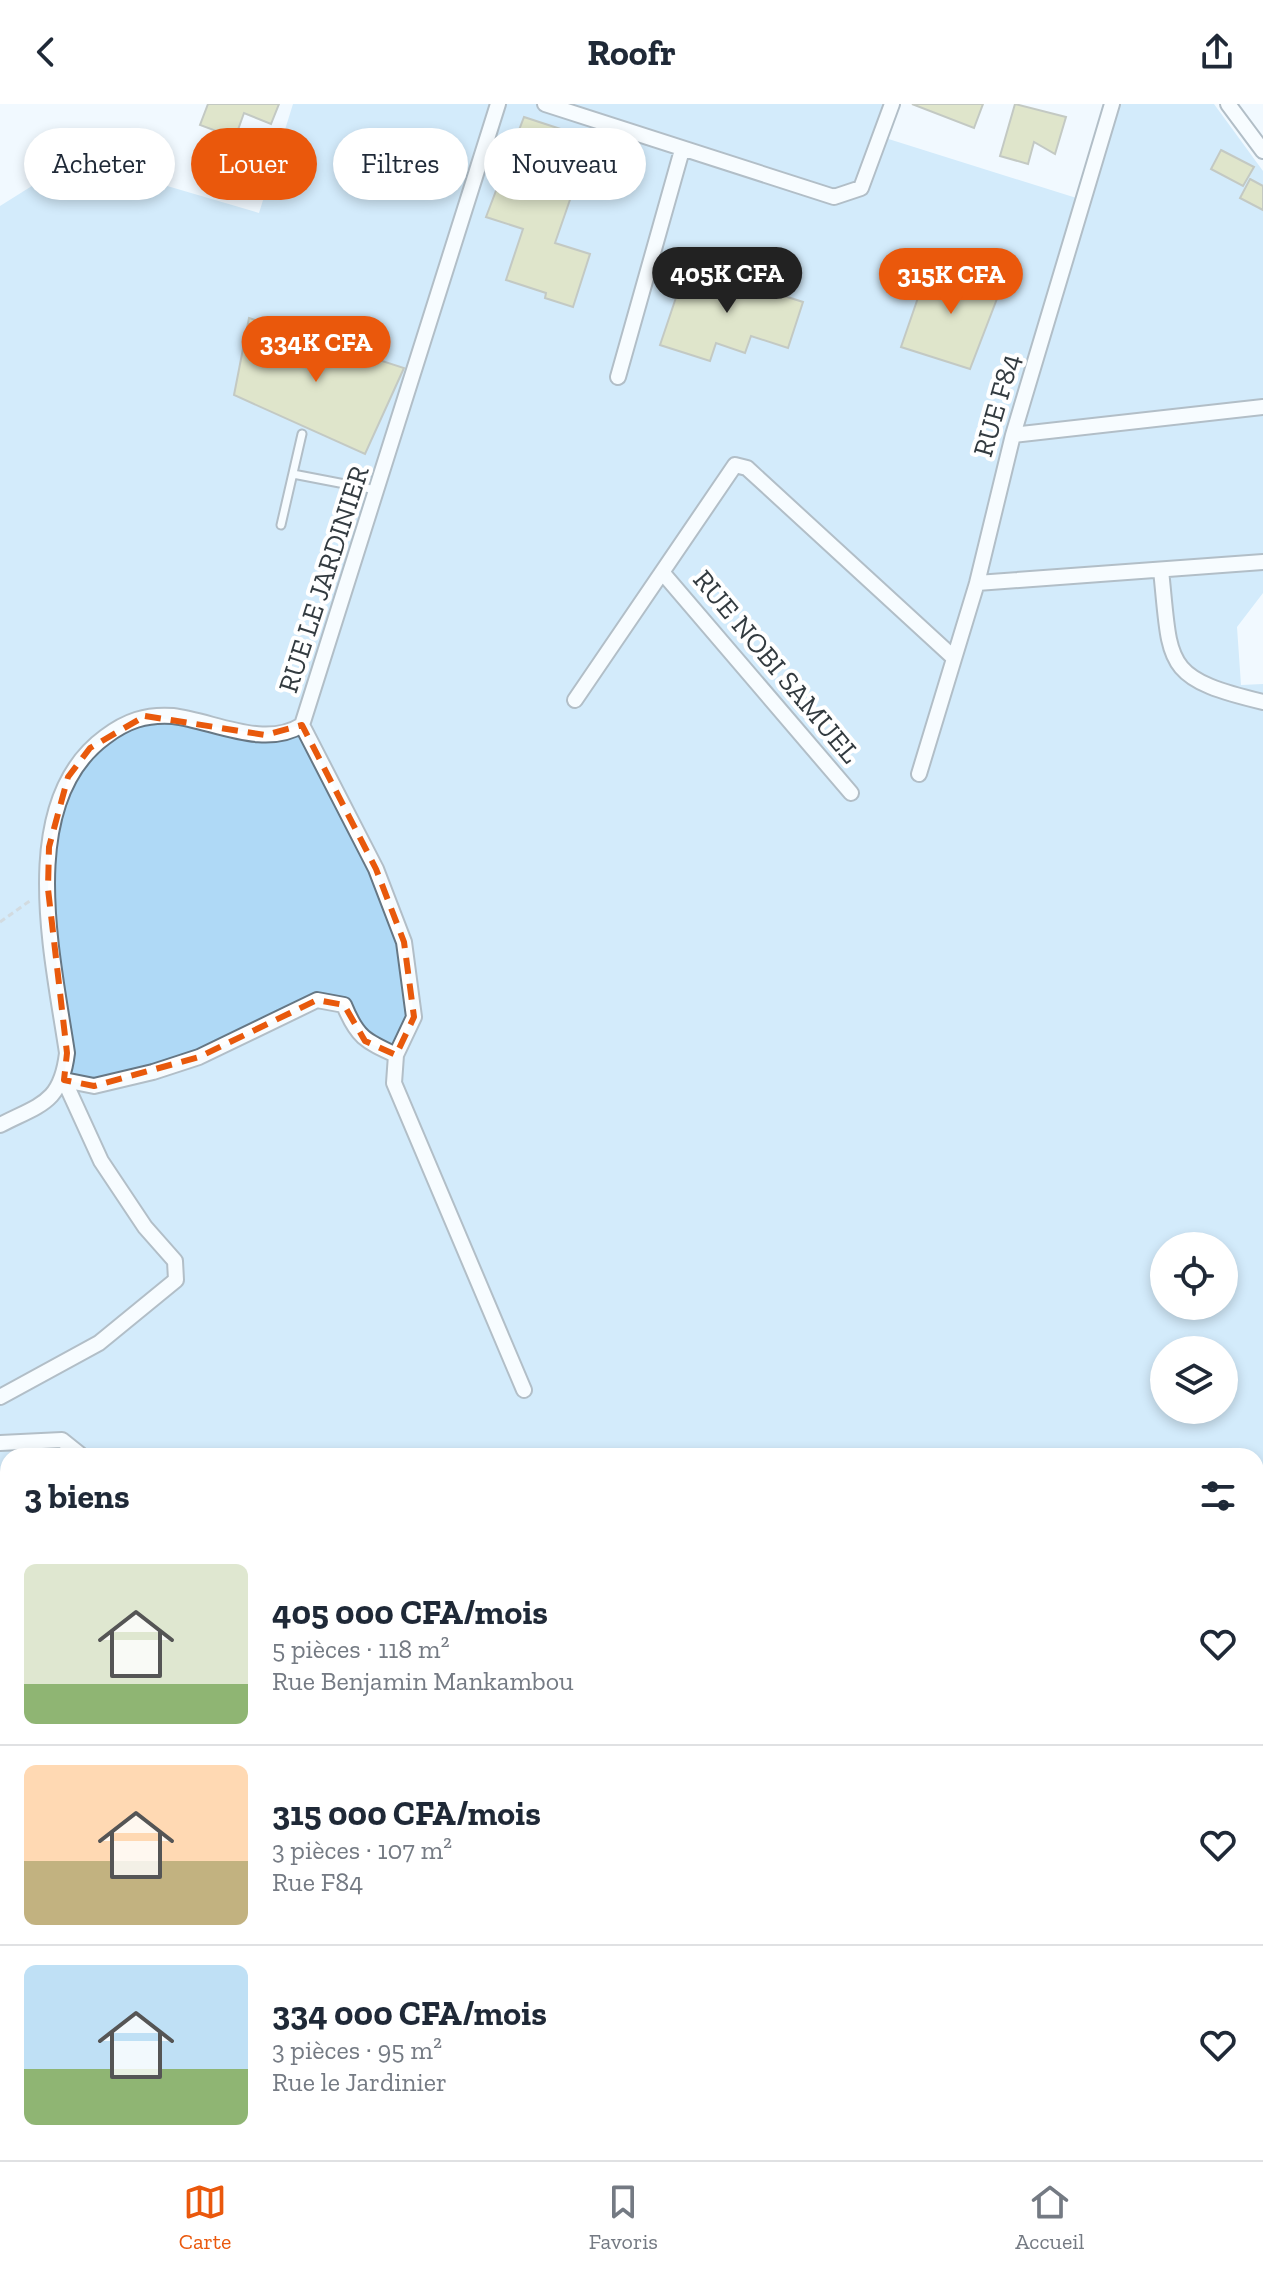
<!DOCTYPE html>
<html lang="fr">
<head>
<meta charset="utf-8">
<style>
	:root { --surface:#fff; --page:#f6f6f7; --text:#1f2937; --muted:#747a83; --line:#e0e1e3; --accent:#ea580c }
	body { margin:0; font-family:"Zilla Slab",serif; background:var(--page); color:var(--text); height:100vh; display:flex; flex-direction:column; font-size:30px; white-space:nowrap }
	* { box-sizing:border-box; margin:0 }
	p { font-size:26px; color:var(--muted) }
	.icon { flex:none; width:44px; height:44px; fill:none; stroke:currentColor; stroke-width:2; stroke-linecap:round; stroke-linejoin:round }
	.map { position:relative; flex:1; overflow:hidden }
	.panel { position:absolute; left:0px; top:1344px; width:1264px; height:712px; display:flex; flex-direction:column; background:var(--surface); border-radius:24px 24px 0 0; box-shadow:0 4px 12px #0003 }
	.panel>* { flex:none }
	.hud { position:absolute; left:24px; top:24px; width:800px; height:72px; display:flex; gap:16px }
	.controls { position:absolute; left:1150px; top:1128px; display:grid; gap:16px }
	.controls a { display:grid; place-items:center; width:88px; height:88px; border-radius:50%; background:var(--surface); box-shadow:0 4px 12px #0003; font-size:40px }
	.price { position:absolute; translate:-50% -68px; padding:0 18px; border-radius:28px; background:var(--accent); color:#fff; font-size:26px; line-height:52px; filter:drop-shadow(0 2px 4px #0008) }
	.price::after { content:''; position:absolute; left:50%; top:48px; width:24px; height:18px; margin-left:-12px; background:inherit; clip-path:polygon(0 0,100% 0,50% 100%) }
	.price.selected { background:#222; color:#fff }
	ul { padding:0; list-style:none }
	li { display:flex; align-items:center; gap:24px; height:200px; padding:0 24px }
	li+li { border-top:2px solid var(--line) }
	li span { display:grid; place-items:center; flex:none; width:224px; height:160px; border-radius:12px; color:#555 }
	li>.icon { margin-inline-start:auto }
	span .icon { width:96px; height:96px; fill:#fffc; stroke-width:1 }
	li b { font-size:34px }
	h2 { display:flex; justify-content:space-between; align-items:center; height:96px; padding:0 24px; font-size:34px }
	.chip { padding:0 28px; border-radius:36px; background:var(--surface); box-shadow:0 4px 12px #0003; font-size:28px; line-height:72px }
	.chip.selected { background:var(--accent); color:#fff }
	header { display:flex; justify-content:space-between; align-items:center; height:104px; padding:0 24px; background:var(--surface); font-size:36px; font-weight:700 }
	.tabs { display:flex; justify-content:space-around; align-items:center; height:112px; border-top:2px solid var(--line); background:var(--surface); font-size:22px; color:var(--muted) }
	.tabs a { display:grid; justify-items:center; gap:4px }
	.tabs .selected { color:var(--accent) }
	.map>svg:first-child { display:block }
	.green { fill:#afd9f6; fill-rule:evenodd }
	.building { fill:#cacd8d; stroke:#8d8e7b; stroke-width:2 }
	.lines { fill:none; stroke-linecap:round; stroke-linejoin:round }
	.lane-casing { stroke:#667784; stroke-width:11 }
	.street-casing { stroke:#667784; stroke-width:18 }
	.path { stroke:#adb5ba; stroke-width:3; stroke-dasharray:6 4; stroke-linecap:butt }
	.lane { stroke:#fff; stroke-width:7 }
	.street { stroke:#fff; stroke-width:14 }
	.marked { fill:none; stroke:#e8590c; stroke-width:6; stroke-dasharray:16 10; stroke-linejoin:round }
	.labels { text-anchor:middle; stroke-width:8; stroke-linejoin:round; paint-order:stroke }
	.street-label { font-size:28px; fill:#333b40; stroke:#fff }
</style>
</head>
<body>
<header><svg class="icon" aria-label="back" viewBox="0 0 24 24"><path d="M15 5l-7 7 7 7"/></svg>Roofr<svg class="icon" aria-label="share" viewBox="0 0 24 24"><path d="M12 15V3M7 8l5-5 5 5M5 13v7h14v-7"/></svg></header>
<div class="map">
<svg width="1263" height="2056" viewBox="0 0 1263 2056">
	<rect width="100%" height="100%" fill="#f1f9ff"/>
	<path class="green" d="M293,0H888L879,32L1086,97L1113,0H1214L1263,67V489L1237,523L1241,581L1263,580V2056H0V102L75,55L259,109ZM1164,1142H1224V1202H1164ZM1164,1246H1224V1306H1164ZM8,1352H1256V2048H8Z"/>
	<path class="building" d="M208,0H279L271,20L244,9L235,34L200,21Z
		M912,0H983L974,24Z
		M1015,0L1066,13L1055,50L1034,38L1028,60L1000,52Z
		M524,13L591,35L555,139L590,150L573,203L545,194L546,189L506,176L523,125L486,113Z
		M1221,46L1254,63L1243,82L1211,65Z
		M1250,75L1263,82V106L1240,94Z
		M687,161L803,198L788,244L751,232L745,249L716,239L710,257L660,241Z
		M929,162L1003,179L970,265L901,243Z
		M249,214L404,264L365,350L234,291Z"/>
	<g class="lines">
		<g class="lane-casing">
			<path id="lane" d="M293,370L376,386
				M281,421L302,330"/>
		</g>
		<g class="street-casing">
			<path id="street" d="M545,0L834,93L861,84L892,0
				M1228,0L1263,47
				M618,273L682,46
				M1013,331L1263,303
				M1161,466C1171,561 1162,574 1263,598
				M662,468L851,689
				M977,479L1263,458
				M575,596L735,361L747,364L954,554
				M302,621L376,765L404,838L414,913L396,951L394,979L524,1286
				M919,670L977,479L1013,331L1112,0
				M0,1021C41,1000 61,999 67,949C53,854 15,699 105,633C126,617 146,610 173,612C214,617 264,645 302,621L498,0
				M0,1293L99,1239L176,1176L175,1157L145,1123L101,1057L64,976L94,982L153,968L199,953L317,896L344,901C357,933 365,937 396,951
				M0,1339L62,1336L82,1352
				M0,1493L8,1506
				M0,1734L8,1751
				M0,2025L8,2012
				M0,2049L14,2056
				M154,2056L163,2048
				M456,2056L468,2048"/>
		</g>
		<path class="path" d="M0,818L31,796"/>
		<use href="#lane" class="lane"/>
		<use href="#street" class="street"/>
	</g>
	<path d="M0 0H1263V2056H0ZM145,612L265,631L302,621L376,765L404,838L414,913L396,951L365,937L344,901L317,896L199,953L94,982L64,976L67,949L48,785L49,743L68,673L90,644Z" fill="#f1f9ff" fill-opacity=".55" fill-rule="evenodd"/>
	<path class="marked" d="M145,612L265,631L302,621L376,765L404,838L414,913L396,951L365,937L344,901L317,896L199,953L94,982L64,976L67,949L48,785L49,743L68,673L90,644Z"/>
	<g class="labels">
		<g class="street-label">
			<text transform="translate(996 301) rotate(-74)" y="10">RUE F84</text>
			<text transform="translate(323 475) rotate(-72)" y="10">RUE LE JARDINIER</text>
			<text transform="translate(777 562) rotate(50)" y="10">RUE NOBI SAMUEL</text>
		</g>
	</g>
</svg>
<div class="controls">
<a><svg class="icon" aria-label="locate" viewBox="0 0 24 24"><circle cx="12" cy="12" r="6"/><path d="M12 2v4M12 18v4M2 12h4M18 12h4"/></svg></a>
<a><svg class="icon" aria-label="layers" viewBox="0 0 24 24"><path d="M12 4l9 5-9 5-9-5zM3 14l9 5 9-5"/></svg></a>
</div>
<b class="price selected" style="left:727px;top:211px">405K CFA</b>
<b class="price" style="left:951px;top:212px">315K CFA</b>
<b class="price" style="left:316px;top:280px">334K CFA</b>
<div class="hud">
<a class="chip">Acheter</a>
<a class="chip selected">Louer</a>
<a class="chip">Filtres</a>
<a class="chip">Nouveau</a>
</div>
<section class="panel">
<h2>3 biens<svg class="icon" aria-label="filters" viewBox="0 0 24 24"><path d="M4 7h16M4 17h16"/><circle cx="9" cy="7" r="2"/><circle cx="15" cy="17" r="2"/></svg></h2>
<ul>
<li><span style="background:linear-gradient(#dfe7d0 75%,#8fb573 0)"><svg class="icon" aria-label="home" viewBox="0 0 24 24"><path d="M3 11l9-7 9 7M6 9v11h12V9"/></svg></span><div><b>405 000 CFA/mois</b><p>5 pièces · 118 m²</p><p>Rue Benjamin Mankambou</p></div><svg class="icon" aria-label="heart" viewBox="0 0 24 24"><path d="M12 20l-8-8c-3-5 5-10 8-4 3-6 11-1 8 4z"/></svg></li>
<li><span style="background:linear-gradient(#ffd9b3 60%,#c2b280 0)"><svg class="icon" aria-label="home" viewBox="0 0 24 24"><path d="M3 11l9-7 9 7M6 9v11h12V9"/></svg></span><div><b>315 000 CFA/mois</b><p>3 pièces · 107 m²</p><p>Rue F84</p></div><svg class="icon" aria-label="heart" viewBox="0 0 24 24"><path d="M12 20l-8-8c-3-5 5-10 8-4 3-6 11-1 8 4z"/></svg></li>
<li><span style="background:linear-gradient(#bfe0f5 65%,#8fb573 0)"><svg class="icon" aria-label="home" viewBox="0 0 24 24"><path d="M3 11l9-7 9 7M6 9v11h12V9"/></svg></span><div><b>334 000 CFA/mois</b><p>3 pièces · 95 m²</p><p>Rue le Jardinier</p></div><svg class="icon" aria-label="heart" viewBox="0 0 24 24"><path d="M12 20l-8-8c-3-5 5-10 8-4 3-6 11-1 8 4z"/></svg></li>
</ul>
</section>
</div>
<nav class="tabs">
<a class="selected"><svg class="icon" aria-label="map" viewBox="0 0 24 24"><path d="M3 6l6-2 6 2 6-2v14l-6 2-6-2-6 2zM9 4v14M15 6v14"/></svg>Carte</a>
<a><svg class="icon" aria-label="saved" viewBox="0 0 24 24"><path d="M7 4h10v16l-5-4-5 4z"/></svg>Favoris</a>
<a><svg class="icon" aria-label="home" viewBox="0 0 24 24"><path d="M3 11l9-7 9 7M6 9v11h12V9"/></svg>Accueil</a>
</nav>
</body>
</html>
